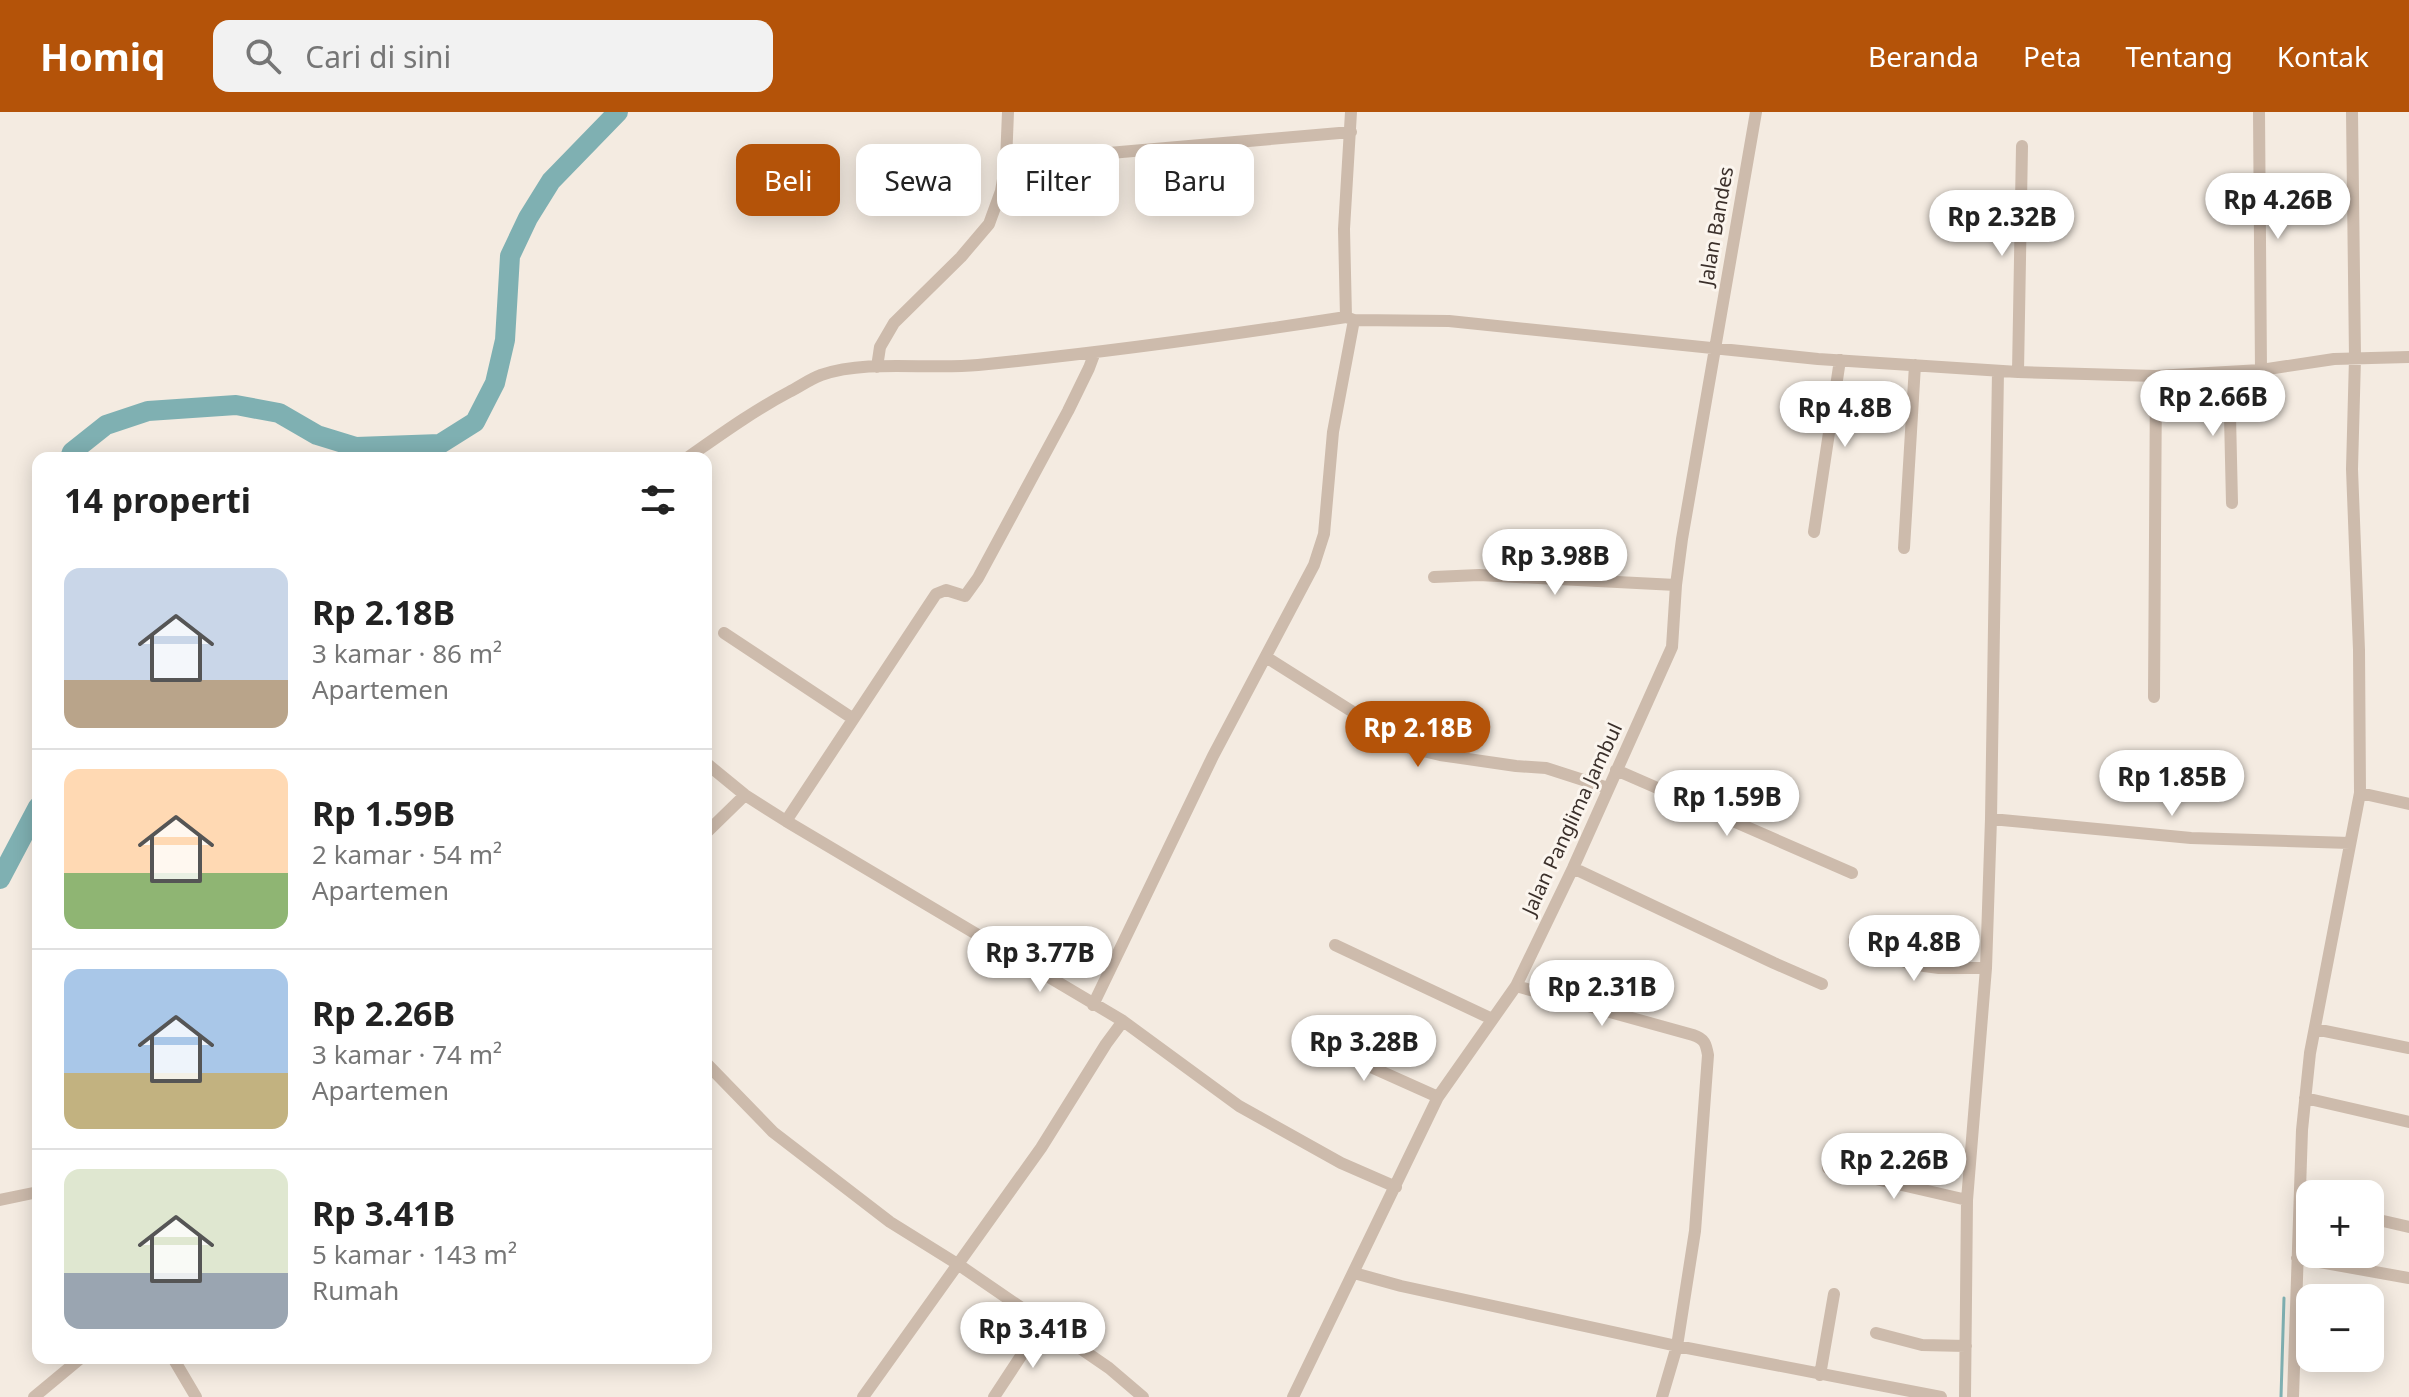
<!DOCTYPE html>
<html lang="id">
<head>
<meta charset="utf-8">
<style>
	:root { --surface:#fff; --page:#f2f2f2; --text:#222; --muted:#767676; --line:#e0e0e0; --accent:#b45309 }
	body { margin:0; font-family:"Noto Sans",sans-serif; background:var(--page); color:var(--text); height:100vh; display:flex; flex-direction:column; font-size:30px; white-space:nowrap }
	* { box-sizing:border-box; margin:0 }
	p { font-size:26px; color:var(--muted) }
	.icon { flex:none; width:44px; height:44px; fill:none; stroke:currentColor; stroke-width:2; stroke-linecap:round; stroke-linejoin:round }
	.map { position:relative; flex:1; overflow:hidden }
	.side { position:absolute; left:32px; top:340px; width:680px; height:912px; display:flex; flex-direction:column; background:var(--surface); border-radius:16px; box-shadow:0 4px 20px #0003 }
	.side>* { flex:none }
	.banner { position:absolute; left:736px; top:32px; width:760px; height:72px; display:flex; gap:16px }
	.tools { position:absolute; left:2296px; top:1068px; display:grid; gap:16px }
	.tools a { display:grid; place-items:center; width:88px; height:88px; border-radius:16px; background:var(--surface); box-shadow:0 4px 20px #0003; font-size:40px }
	.price { position:absolute; translate:-50% -68px; padding:0 18px; border-radius:28px; background:#fff; color:#222; font-size:26px; line-height:52px; filter:drop-shadow(0 2px 4px #0008) }
	.price::after { content:''; position:absolute; left:50%; top:48px; width:24px; height:18px; margin-left:-12px; background:inherit; clip-path:polygon(0 0,100% 0,50% 100%) }
	.price.selected { background:var(--accent); color:#fff }
	ul { padding:0; list-style:none }
	li { display:flex; align-items:center; gap:24px; height:200px; padding:0 32px }
	li+li { border-top:2px solid var(--line) }
	li span { display:grid; place-items:center; flex:none; width:224px; height:160px; border-radius:16px; color:#555 }
	li>.icon { margin-inline-start:auto }
	span .icon { width:96px; height:96px; fill:#fffc; stroke-width:1 }
	li b { font-size:34px }
	h2 { display:flex; justify-content:space-between; align-items:center; height:96px; padding:0 32px; font-size:34px }
	.tag { padding:0 28px; border-radius:16px; background:var(--surface); box-shadow:0 4px 20px #0003; font-size:28px; line-height:72px }
	.tag.selected { background:var(--accent); color:#fff }
	header { display:flex; align-items:center; gap:48px; box-sizing:border-box; height:112px; padding:0 40px; background:var(--accent); color:#fff }
	header strong { font-size:38px }
	nav { display:flex; gap:44px; margin-inline-start:auto; font-size:28px }
	.search { width:560px; height:72px; background:var(--page); display:flex; align-items:center; gap:20px; box-sizing:border-box; padding:0 28px; border-radius:16px; color:var(--muted); font-size:30px }
	.map>svg:first-child { display:block }
	.lines { fill:none; stroke-linecap:round; stroke-linejoin:round }
	.stream { stroke:#7fb0b2; stroke-width:3 }
	.river { stroke:#7fb0b2; stroke-width:20 }
	.minor { stroke:#cdbbac; stroke-width:12 }
	.labels { text-anchor:middle; stroke-width:6; stroke-linejoin:round; paint-order:stroke }
	.street-label { font-size:20px; fill:#3b302b; stroke:#fbf5ee }
</style>
</head>
<body>
<header>
<strong>Homiq</strong>
<div class="search"><svg class="icon" aria-label="search" viewBox="0 0 24 24"><circle cx="10" cy="10" r="6"/><path d="M15 15l6 6"/></svg>Cari di sini</div>
<nav><a>Beranda</a><a>Peta</a><a>Tentang</a><a>Kontak</a></nav>
</header>
<div class="map">
<svg width="2409" height="1285" viewBox="0 0 2409 1285">
	<rect width="100%" height="100%" fill="#f4ebe1"/>
	<g class="lines">
		<path class="stream" d="M2281,1285L2284,1186"/>
		<path class="river" d="M70,346L72,340L106,313L148,299L236,293L279,301L317,323L356,335L440,332L475,310L495,271L505,228L510,144L528,106L551,69L618,0
			M0,767L38,695"/>
		<path class="minor" d="M2259,0L2261,258
			M1006,50L1351,20
			M1346,205L1344,117L1351,0
			M877,255L880,235L894,211L961,145L989,112L1001,79L1006,50L1008,0
			M2018,260L2022,34
			M2229,260L2232,391
			M687,346C720,323 753,299 789,280C799,275 810,267 821,263C869,247 927,258 978,253C1101,241 1223,224 1346,205L1354,208L1449,209L1818,247L2018,260L2156,264L2261,258L2334,247L2409,245
			M1814,420L1840,248
			M1904,436L1915,253
			M1434,465L1479,463L1676,473
			M724,521L852,606
			M1266,545L1410,636L1440,643L1516,654L1546,656L1608,676
			M2154,585L2156,264
			M706,651L745,683L786,709L1123,909L1239,994L1341,1051L1396,1075
			M1616,658L1852,761
			M2360,681L2409,692
			M1991,707L2191,726L2350,731
			M786,709L936,482L946,478L965,484L978,466L1068,299L1089,256L1095,240
			M706,721L745,683
			M1573,756L1774,851L1822,872
			M1854,829L1910,852L1939,856H1986
			M1335,833L1492,907
			M1516,874L1693,923C1705,927 1706,932 1708,943L1695,1119L1677,1234L1662,1285
			M1093,893L1213,644L1314,453L1324,422L1333,320L1354,208
			M2315,917L2409,936
			M1304,925L1438,985
			M706,951L773,1020L890,1110L959,1153L1109,1256L1143,1285
			M2305,986L2409,1010
			M1828,1056L1967,1088
			M0,1088L38,1080
			M2370,1106L2409,1115
			M2297,1146L2409,1166
			M1354,1161L1401,1174L1677,1234L1941,1285
			M1876,1221L1922,1233L1966,1234
			M173,1246L196,1285
			M1820,1263L1834,1182
			M34,1285L81,1246
			M863,1285L1041,1036L1106,932L1123,909
			M994,1285L1042,1212
			M1293,1285L1438,985L1516,874L1573,756L1672,535L1676,473L1682,427L1756,0
			M1965,1285L1967,1088L1986,856L1991,707L1998,259
			M2293,1285L2302,1018L2310,941L2360,681L2359,538L2352,357L2355,246L2352,0"/>
	</g>
	<g class="labels">
		<g class="street-label">
			<text transform="translate(1716 114) rotate(-80)" y="7">Jalan Bandes</text>
			<text transform="translate(1572 707) rotate(-65)" y="7">Jalan Panglima Jambul</text>
		</g>
	</g>
</svg>
<div class="tools">
<a>+</a>
<a>−</a>
</div>
<b class="price" style="left:2278px;top:129px">Rp 4.26B</b>
<b class="price" style="left:2002px;top:146px">Rp 2.32B</b>
<b class="price" style="left:2213px;top:326px">Rp 2.66B</b>
<b class="price" style="left:1845px;top:337px">Rp 4.8B</b>
<b class="price" style="left:1555px;top:485px">Rp 3.98B</b>
<b class="price selected" style="left:1418px;top:657px">Rp 2.18B</b>
<b class="price" style="left:2172px;top:706px">Rp 1.85B</b>
<b class="price" style="left:1727px;top:726px">Rp 1.59B</b>
<b class="price" style="left:1914px;top:871px">Rp 4.8B</b>
<b class="price" style="left:1040px;top:882px">Rp 3.77B</b>
<b class="price" style="left:1602px;top:916px">Rp 2.31B</b>
<b class="price" style="left:1364px;top:971px">Rp 3.28B</b>
<b class="price" style="left:1894px;top:1089px">Rp 2.26B</b>
<b class="price" style="left:1033px;top:1258px">Rp 3.41B</b>
<div class="banner">
<a class="tag selected">Beli</a>
<a class="tag">Sewa</a>
<a class="tag">Filter</a>
<a class="tag">Baru</a>
</div>
<section class="side">
<h2>14 properti<svg class="icon" aria-label="filters" viewBox="0 0 24 24"><path d="M4 7h16M4 17h16"/><circle cx="9" cy="7" r="2"/><circle cx="15" cy="17" r="2"/></svg></h2>
<ul>
<li><span style="background:linear-gradient(#c9d6e8 70%,#b9a48a 0)"><svg class="icon" aria-label="home" viewBox="0 0 24 24"><path d="M3 11l9-7 9 7M6 9v11h12V9"/></svg></span><div><b>Rp 2.18B</b><p>3 kamar · 86 m²</p><p>Apartemen</p></div></li>
<li><span style="background:linear-gradient(#ffd9b3 65%,#8fb573 0)"><svg class="icon" aria-label="home" viewBox="0 0 24 24"><path d="M3 11l9-7 9 7M6 9v11h12V9"/></svg></span><div><b>Rp 1.59B</b><p>2 kamar · 54 m²</p><p>Apartemen</p></div></li>
<li><span style="background:linear-gradient(#a9c7e8 65%,#c2b280 0)"><svg class="icon" aria-label="home" viewBox="0 0 24 24"><path d="M3 11l9-7 9 7M6 9v11h12V9"/></svg></span><div><b>Rp 2.26B</b><p>3 kamar · 74 m²</p><p>Apartemen</p></div></li>
<li><span style="background:linear-gradient(#dfe7d0 65%,#9aa5b1 0)"><svg class="icon" aria-label="home" viewBox="0 0 24 24"><path d="M3 11l9-7 9 7M6 9v11h12V9"/></svg></span><div><b>Rp 3.41B</b><p>5 kamar · 143 m²</p><p>Rumah</p></div></li>
</ul>
</section>
</div>
</body>
</html>
